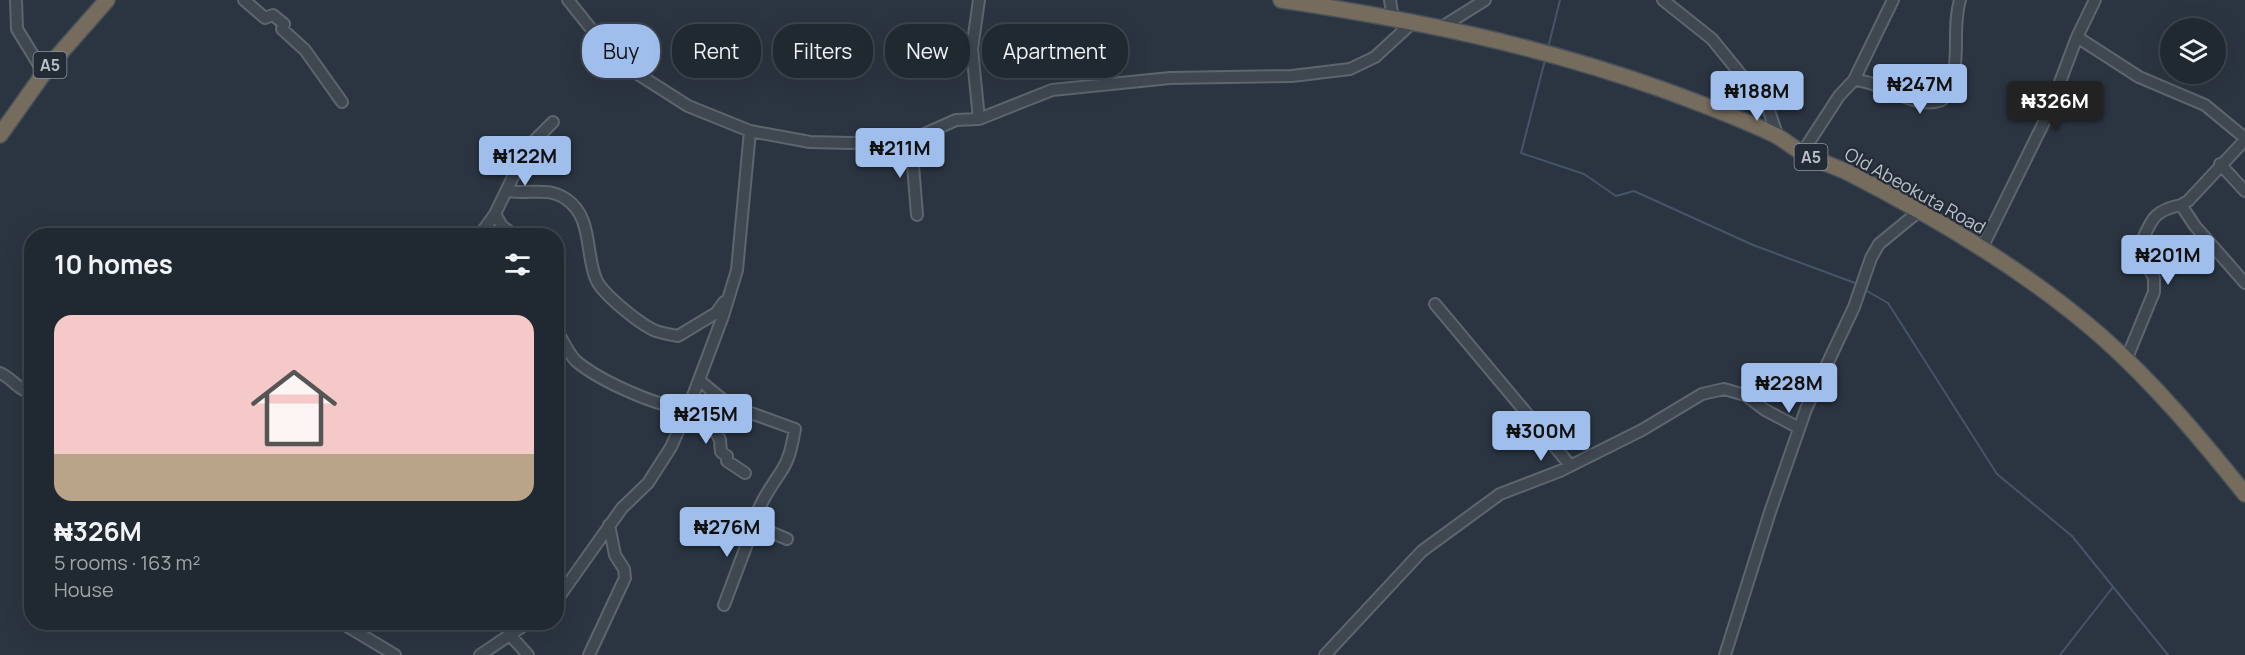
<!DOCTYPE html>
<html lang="en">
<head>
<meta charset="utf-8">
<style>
	:root { --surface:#202831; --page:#2d343d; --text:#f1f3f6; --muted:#a2a6ab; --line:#3d444d; --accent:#9fbeec }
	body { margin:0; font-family:Manrope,sans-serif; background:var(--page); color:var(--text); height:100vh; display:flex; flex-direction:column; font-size:22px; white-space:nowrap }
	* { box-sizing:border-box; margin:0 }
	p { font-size:20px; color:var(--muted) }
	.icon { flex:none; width:33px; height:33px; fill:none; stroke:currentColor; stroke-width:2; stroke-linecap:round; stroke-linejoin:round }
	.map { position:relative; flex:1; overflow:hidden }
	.side { position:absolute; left:24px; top:228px; width:540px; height:402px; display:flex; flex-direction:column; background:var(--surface); border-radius:24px; box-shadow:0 6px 24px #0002,0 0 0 2px var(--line) }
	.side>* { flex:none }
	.guide { position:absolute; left:582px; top:24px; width:570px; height:54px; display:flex; gap:12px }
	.tools { position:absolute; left:2160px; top:18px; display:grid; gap:12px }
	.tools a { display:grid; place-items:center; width:66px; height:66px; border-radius:50%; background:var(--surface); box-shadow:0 6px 24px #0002,0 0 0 2px var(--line); font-size:30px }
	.price { position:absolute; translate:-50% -51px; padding:0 14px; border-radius:6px; background:var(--accent); color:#111; font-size:20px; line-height:39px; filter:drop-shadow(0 2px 3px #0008) }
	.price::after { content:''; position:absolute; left:50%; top:36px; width:18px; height:14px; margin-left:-9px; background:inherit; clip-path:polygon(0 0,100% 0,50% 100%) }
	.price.selected { background:#222; color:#fff }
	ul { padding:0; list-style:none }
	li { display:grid; align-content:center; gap:12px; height:318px; padding:0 30px }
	li span { display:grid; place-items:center; height:186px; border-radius:18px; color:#555 }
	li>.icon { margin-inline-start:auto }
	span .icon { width:108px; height:108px; fill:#fffc; stroke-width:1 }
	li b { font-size:26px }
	h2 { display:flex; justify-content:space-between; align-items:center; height:72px; padding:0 30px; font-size:26px }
	.pill { padding:0 21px; border-radius:24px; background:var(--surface); box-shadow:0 6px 24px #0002,0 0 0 2px var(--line); font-size:21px; line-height:54px }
	.pill.selected { background:var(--accent); color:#111 }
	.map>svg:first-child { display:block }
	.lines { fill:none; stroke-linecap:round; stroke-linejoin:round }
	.stream { stroke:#455569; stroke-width:2 }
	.minor-casing { stroke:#5d656e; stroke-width:14 }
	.highway-casing { stroke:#49525b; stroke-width:18 }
	.minor { stroke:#3f4751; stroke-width:10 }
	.highway { stroke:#766c5d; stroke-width:15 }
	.labels { text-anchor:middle; stroke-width:4.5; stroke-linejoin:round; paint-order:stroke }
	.shield { fill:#232b36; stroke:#8e959e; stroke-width:1.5 }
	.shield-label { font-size:16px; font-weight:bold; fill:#bcc2cb }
	.street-label { font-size:18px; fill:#bcc2cb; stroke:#232b36 }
</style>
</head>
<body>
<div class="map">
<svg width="2245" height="655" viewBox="0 0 2245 655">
	<rect width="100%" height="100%" fill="#2b3541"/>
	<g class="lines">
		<path class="stream" d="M1549,44L1560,0
			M1545,60L1521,153L1584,174L1616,196L1634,191L1753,245L1855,283
			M1867,291L1888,303L1997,474L2072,536L2168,655
			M2060,655L2113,587"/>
		<g class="minor-casing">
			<path id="minor" d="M16,0L17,29L44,73
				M244,0L265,18L273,15L284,24L282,29L305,50L342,102
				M568,0L596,35L630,69L688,106L750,131L810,142L850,143L911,140L956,120L979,119L1052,90L1170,78L1292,76L1350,69L1375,57L1413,22
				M979,0L972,49L979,119
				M1390,0L1393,18
				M1663,0L1712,39L1768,108L1778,137
				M1442,27L1485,0
				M2077,37L2139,77L2205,105L2245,138
				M1854,80L1893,0
				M911,140L917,215
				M2245,140L2188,201L2181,205L2195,226L2245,283
				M1802,153L1839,96L1854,80C1882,81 1915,111 1942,100C1965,70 1950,33 1960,0
				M2220,164L2245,191
				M507,191C528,195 547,186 566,199C593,217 585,253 596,279C602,294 641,325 656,331C663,333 671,335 678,336L716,313L724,302
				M495,214L502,226L515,236
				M479,236L495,214L527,148L553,122
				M1981,250L2048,114L2077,37L2095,0
				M1435,304L1570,465
				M556,329C562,339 568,353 576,361C600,381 657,407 688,409
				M2126,360L2154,292V278L2139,248C2151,222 2151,211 2181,205
				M0,373C12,378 19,391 32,393
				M699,380L729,405L795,429C792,444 790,458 782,470C772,486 762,498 756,516L763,529L787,539
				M711,391L714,428L720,440L721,452L727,456V461L745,473
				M556,601L622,508L648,483L671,447L688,409L723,316L737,270L750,131
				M724,605L756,520
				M340,622L395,655
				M510,635L528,655
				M480,655L529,622
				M589,655L625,578L624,569L615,555L609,525
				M1325,655L1422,551L1500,494L1560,471L1642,430L1702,394L1724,389L1745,395L1765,410L1799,428
				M1725,655L1770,512L1806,409L1854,307L1871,258L1879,244L1918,212"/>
		</g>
		<g class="highway-casing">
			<path id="highway" d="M1281,0C1411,19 1537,45 1661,89C1699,103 1738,117 1775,135C1785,140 1793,148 1803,153C1818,161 1834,166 1849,173C1937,218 2028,272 2102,337C2155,384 2201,439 2245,494
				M0,135L49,66L107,0"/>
		</g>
		<use href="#minor" class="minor"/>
		<use href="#highway" class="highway"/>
	</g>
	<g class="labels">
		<g class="shield">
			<rect x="33.5" y="52" width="33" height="26" rx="4.5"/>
			<rect x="1794.5" y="144" width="33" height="26" rx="4.5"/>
		</g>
		<g class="shield-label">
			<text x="50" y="71">A5</text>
			<text x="1811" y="163">A5</text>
		</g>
		<g class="street-label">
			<text transform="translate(1915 191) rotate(29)" y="6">Old Abeokuta Road</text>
		</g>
	</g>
</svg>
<div class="tools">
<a><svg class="icon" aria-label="layers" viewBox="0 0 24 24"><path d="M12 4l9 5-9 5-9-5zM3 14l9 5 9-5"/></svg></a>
</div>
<b class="price" style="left:1920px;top:115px">₦247M</b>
<b class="price" style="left:1757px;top:122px">₦188M</b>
<b class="price selected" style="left:2055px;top:132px">₦326M</b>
<b class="price" style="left:900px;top:179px">₦211M</b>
<b class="price" style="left:525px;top:187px">₦122M</b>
<b class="price" style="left:2168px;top:286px">₦201M</b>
<b class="price" style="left:1789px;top:414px">₦228M</b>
<b class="price" style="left:706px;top:445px">₦215M</b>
<b class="price" style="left:1541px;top:462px">₦300M</b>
<b class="price" style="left:727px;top:558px">₦276M</b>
<div class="guide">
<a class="pill selected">Buy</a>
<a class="pill">Rent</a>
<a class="pill">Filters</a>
<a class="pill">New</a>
<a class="pill">Apartment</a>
</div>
<section class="side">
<h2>10 homes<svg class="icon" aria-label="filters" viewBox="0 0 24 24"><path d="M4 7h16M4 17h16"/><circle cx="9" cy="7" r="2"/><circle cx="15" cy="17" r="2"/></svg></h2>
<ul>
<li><span style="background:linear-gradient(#f6c9c9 75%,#b9a48a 0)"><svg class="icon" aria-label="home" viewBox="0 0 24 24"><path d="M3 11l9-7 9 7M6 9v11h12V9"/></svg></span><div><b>₦326M</b><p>5 rooms · 163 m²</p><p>House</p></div></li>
</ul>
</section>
</div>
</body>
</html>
